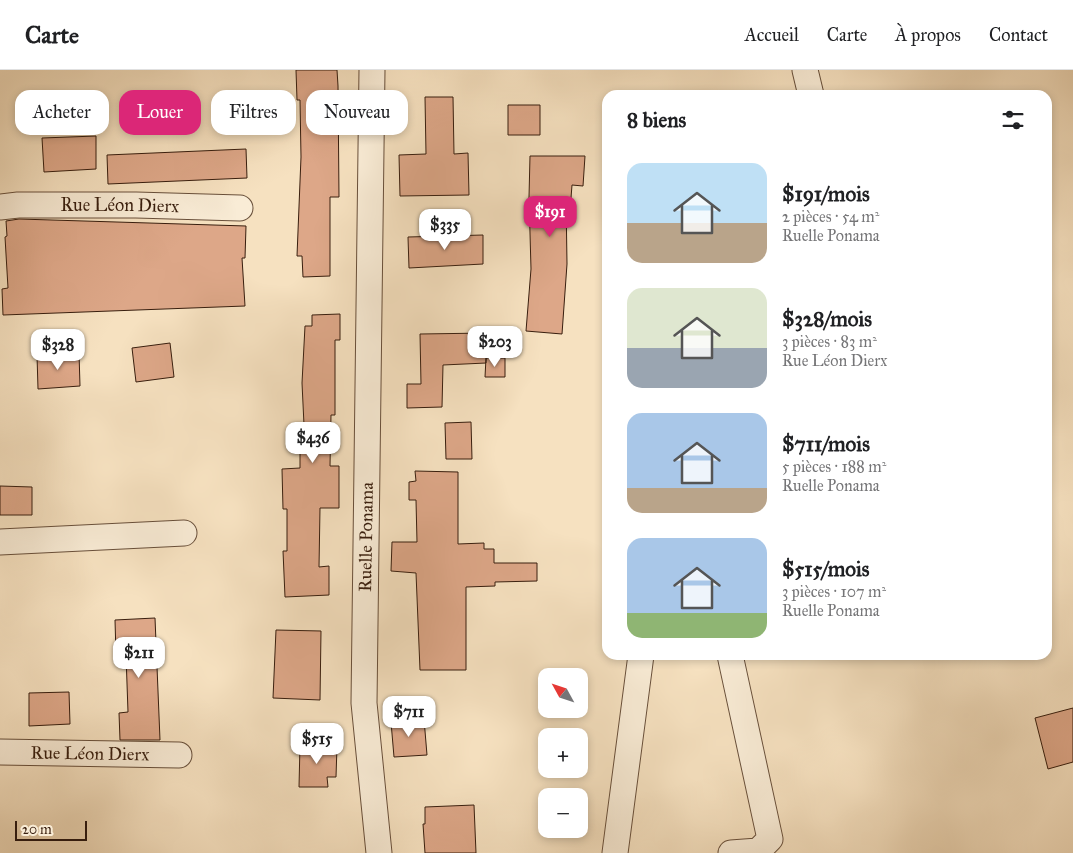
<!DOCTYPE html>
<html lang="fr">
<head>
<meta charset="utf-8">
<style>
	:root { --surface:#fff; --page:#f6f6f6; --text:#202124; --muted:#757577; --line:#e0e0e0; --accent:#db2777 }
	body { margin:0; font-family:"IM FELL Great Primer",serif; background:var(--page); color:var(--text); height:100vh; display:flex; flex-direction:column; font-size:19px; white-space:nowrap }
	* { box-sizing:border-box; margin:0 }
	p { font-size:16px; color:var(--muted) }
	.icon { flex:none; width:28px; height:28px; fill:none; stroke:currentColor; stroke-width:2; stroke-linecap:round; stroke-linejoin:round }
	.map { position:relative; flex:1; overflow:hidden }
	.details { position:absolute; left:602px; top:20px; width:450px; height:570px; display:flex; flex-direction:column; background:var(--surface); border-radius:15px; box-shadow:0 2px 8px #0003 }
	.details>* { flex:none }
	.hud { position:absolute; left:15px; top:20px; width:475px; height:45px; display:flex; gap:10px }
	.needle { width:32px; rotate:310deg }
	.tools { position:absolute; left:538px; top:598px; display:grid; gap:10px }
	.tools a { display:grid; place-items:center; width:50px; height:50px; border-radius:10px; background:var(--surface); box-shadow:0 2px 8px #0003; font-size:25px }
	.scale { position:absolute; left:15px; bottom:12px; width:72px; box-sizing:border-box; padding-left:5px; border:2px solid #381e0e; border-top:0; font-size:14px; line-height:18px; white-space:nowrap; color:#381e0e; -webkit-text-stroke:4px #f9ecd6; paint-order:stroke }
	.price { position:absolute; translate:-50% -42px; padding:0 11px; border-radius:10px; background:#fff; color:#222; font-size:16px; line-height:32px; filter:drop-shadow(0 1px 2px #0008) }
	.price::after { content:''; position:absolute; left:50%; top:30px; width:15px; height:11px; margin-left:-8px; background:inherit; clip-path:polygon(0 0,100% 0,50% 100%) }
	.price.on { background:var(--accent); color:#fff }
	ul { padding:0; list-style:none }
	li { display:flex; align-items:center; gap:15px; height:125px; padding:0 25px }
	li span { display:grid; place-items:center; flex:none; width:140px; height:100px; border-radius:15px; color:#555 }
	li>.icon { margin-inline-start:auto }
	span .icon { width:60px; height:60px; fill:#fffc; stroke-width:1 }
	li b { font-size:21px }
	h2 { display:flex; justify-content:space-between; align-items:center; height:60px; padding:0 25px; font-size:21px }
	.pill { padding:0 18px; border-radius:15px; background:var(--surface); box-shadow:0 2px 8px #0003; font-size:18px; line-height:45px }
	.pill.on { background:var(--accent); color:#fff }
	header { display:flex; align-items:center; gap:30px; box-sizing:border-box; height:70px; padding:0 25px; background:var(--surface); border-bottom:1px solid var(--line) }
	header strong { font-size:24px }
	nav { display:flex; gap:28px; margin-inline-start:auto; font-size:18px }
	.map>svg:first-child { display:block }
	.building { fill:#dda788; stroke:#381e0e }
	.lines { fill:none; stroke-linecap:round; stroke-linejoin:round }
	.minor-casing { stroke:#684f3a; stroke-width:27 }
	.minor { stroke:#f9ecd6; stroke-width:25 }
	.labels { text-anchor:middle; stroke-width:4; stroke-linejoin:round; paint-order:stroke }
	.street-label { font-size:18px; fill:#381e0e; stroke:#f9ecd6 }
</style>
</head>
<body>
<header>
<strong>Carte</strong>
<nav><a>Accueil</a><a>Carte</a><a>À propos</a><a>Contact</a></nav>
</header>
<div class="map">
<svg width="1073" height="783" viewBox="0 0 1073 783">
	<rect width="100%" height="100%" fill="#f6e1c0"/>
	<filter id="stains"><feTurbulence type="fractalNoise" baseFrequency=".004" numOctaves="4"/><feColorMatrix values="0 0 0 0 .2 0 0 0 0 .09 0 0 0 0 .02 0 0 0 .5 -.17"/></filter>
	<radialGradient id="worn" r=".72"><stop offset=".6" stop-color="#630" stop-opacity="0"/><stop offset="1" stop-color="#630" stop-opacity=".3"/></radialGradient>
	<path class="building" d="M296,0H337L338,16L339,127H330V206L303,207L302,186H297L301,87L300,30H297Z
		M425,27H453L454,84L468,83L469,125L400,126L399,85L426,84Z
		M508,35H540V65H508Z
		M96,66V99L44,102L42,68Z
		M246,79L247,108L108,114L107,85Z
		M530,86H585L583,116L572,115L571,128H566L567,194L562,264L526,261L531,199L529,127Z
		M19,149L246,156L245,188H242L245,236L3,245L2,219L8,218L5,167L7,166L6,151Z
		M483,165V194L409,198L408,167Z
		M340,244V270H335V345H331L330,396H339V438H320L319,497L329,496V525L285,527L283,481H287V439H283L282,399L300,398V376H305L302,313L305,256H312V245Z
		M487,263L486,293L443,295L442,337L407,338V314H421L420,264Z
		M170,273L174,307L136,312L132,278Z
		M79,283L80,316L38,319L37,285Z
		M486,288H505V307H485Z
		M471,352L472,389H446L445,353Z
		M415,401L458,402V474L484,473V479H494V493H537V511L495,512V516L466,517V600H420L416,503L391,501L392,472H417L416,430H409V412L416,411Z
		M0,416L32,417V445H0Z
		M155,548L160,670H120L119,643L128,642L126,585H116L115,550Z
		M276,560L321,561L320,630L273,628Z
		M69,622L70,654L29,656V623Z
		M1073,638V692L1048,699L1035,648Z
		M424,649L427,685L394,687L391,652Z
		M300,675L337,676L336,707H327L328,717H299Z
		M474,735L476,783H425L423,754H425V737Z"/>
	<g class="lines">
		<g class="minor-casing">
			<g id="minor">
				<path d="M372,0L364,633L379,783"/>
				<path d="M805,0L811,25"/>
				<path id="s1" d="M0,137L18,135H136L240,138"/>
				<path d="M0,472L184,463"/>
				<path d="M730,585L770,769L758,781L731,783"/>
				<path id="s2" d="M0,682L179,685"/>
				<path d="M615,783L641,585"/>
			</g>
		</g>
		<use href="#minor" class="minor"/>
	</g>
	<g class="labels">
		<g class="street-label">
			<text dy="6" stroke="none"><textPath href="#s1" startOffset="120">Rue Léon Dierx</textPath></text>
			<text transform="translate(366 467) rotate(-89)" y="6">Ruelle Ponama</text>
			<text dy="6" stroke="none"><textPath href="#s2" startOffset="90">Rue Léon Dierx</textPath></text>
		</g>
	</g>
	<rect width="100%" height="100%" filter="url(#stains)"/>
	<rect width="100%" height="100%" fill="url(#worn)"/>
</svg>
<div class="tools">
<a><svg class="needle" viewBox="-14 -14 28 28"><path d="M0-13l5 13h-10z" fill="#e53935"/><path d="M0 13l5-13h-10z" fill="#757577"/></svg></a>
<a>+</a>
<a>−</a>
</div>
<div class="scale">20 m</div>
<b class="price on" style="left:550px;top:168px">$191</b>
<b class="price" style="left:445px;top:181px">$335</b>
<b class="price" style="left:495px;top:298px">$203</b>
<b class="price" style="left:58px;top:301px">$328</b>
<b class="price" style="left:313px;top:394px">$436</b>
<b class="price" style="left:139px;top:609px">$211</b>
<b class="price" style="left:409px;top:668px">$711</b>
<b class="price" style="left:317px;top:695px">$515</b>
<div class="hud">
<a class="pill">Acheter</a>
<a class="pill on">Louer</a>
<a class="pill">Filtres</a>
<a class="pill">Nouveau</a>
</div>
<section class="details">
<h2>8 biens<svg class="icon" aria-label="filters" viewBox="0 0 24 24"><path d="M4 7h16M4 17h16"/><circle cx="9" cy="7" r="2"/><circle cx="15" cy="17" r="2"/></svg></h2>
<ul>
<li><span style="background:linear-gradient(#bfe0f5 60%,#b9a48a 0)"><svg class="icon" aria-label="home" viewBox="0 0 24 24"><path d="M3 11l9-7 9 7M6 9v11h12V9"/></svg></span><div><b>$191/mois</b><p>2 pièces · 54 m²</p><p>Ruelle Ponama</p></div></li>
<li><span style="background:linear-gradient(#dfe7d0 60%,#9aa5b1 0)"><svg class="icon" aria-label="home" viewBox="0 0 24 24"><path d="M3 11l9-7 9 7M6 9v11h12V9"/></svg></span><div><b>$328/mois</b><p>3 pièces · 83 m²</p><p>Rue Léon Dierx</p></div></li>
<li><span style="background:linear-gradient(#a9c7e8 75%,#b9a48a 0)"><svg class="icon" aria-label="home" viewBox="0 0 24 24"><path d="M3 11l9-7 9 7M6 9v11h12V9"/></svg></span><div><b>$711/mois</b><p>5 pièces · 188 m²</p><p>Ruelle Ponama</p></div></li>
<li><span style="background:linear-gradient(#a9c7e8 75%,#8fb573 0)"><svg class="icon" aria-label="home" viewBox="0 0 24 24"><path d="M3 11l9-7 9 7M6 9v11h12V9"/></svg></span><div><b>$515/mois</b><p>3 pièces · 107 m²</p><p>Ruelle Ponama</p></div></li>
</ul>
</section>
</div>
</body>
</html>
